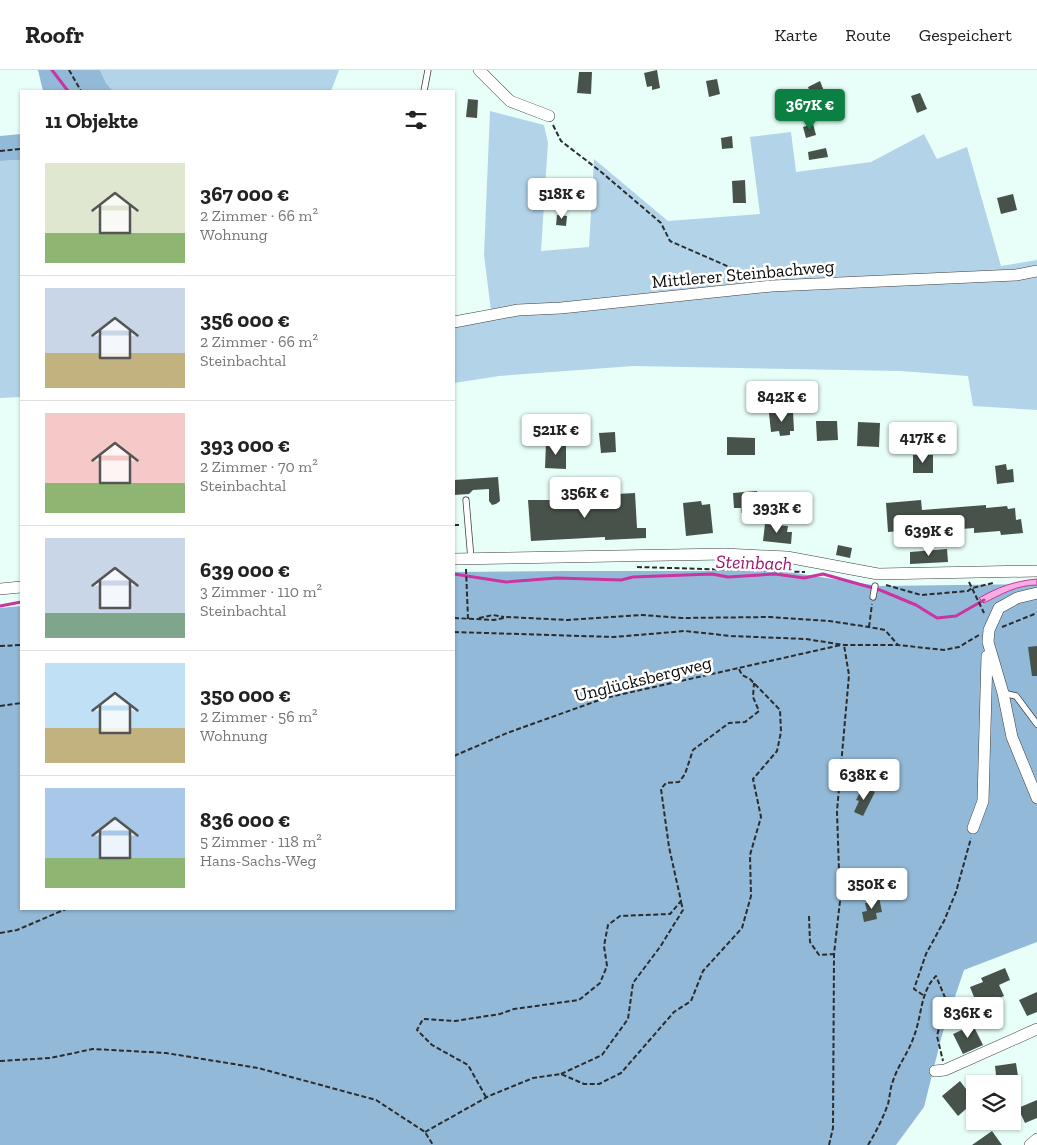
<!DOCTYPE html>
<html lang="de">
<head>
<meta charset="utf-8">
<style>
	:root { --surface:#fff; --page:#f2f2f2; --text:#222; --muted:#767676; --line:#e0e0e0; --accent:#0b8043 }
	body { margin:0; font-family:"Zilla Slab",serif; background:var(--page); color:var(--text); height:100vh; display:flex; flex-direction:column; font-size:19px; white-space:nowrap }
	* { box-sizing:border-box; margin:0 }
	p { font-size:16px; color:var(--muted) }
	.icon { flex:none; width:28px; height:28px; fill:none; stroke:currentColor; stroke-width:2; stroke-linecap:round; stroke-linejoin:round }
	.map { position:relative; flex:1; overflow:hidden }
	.side { position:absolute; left:20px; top:20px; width:435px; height:820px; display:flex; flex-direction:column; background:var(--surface); border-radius:0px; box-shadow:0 1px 4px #0004 }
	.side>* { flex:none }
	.fabs { position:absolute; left:966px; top:1005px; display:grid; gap:10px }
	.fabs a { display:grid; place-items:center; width:55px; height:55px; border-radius:0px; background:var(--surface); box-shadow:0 1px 4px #0004; font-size:25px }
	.price { position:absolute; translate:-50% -42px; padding:0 11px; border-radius:5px; background:#fff; color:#222; font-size:16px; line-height:32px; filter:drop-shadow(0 1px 2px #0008) }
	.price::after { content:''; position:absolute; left:50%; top:30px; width:15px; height:11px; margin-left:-8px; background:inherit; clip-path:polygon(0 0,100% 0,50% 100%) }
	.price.current { background:var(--accent); color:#fff }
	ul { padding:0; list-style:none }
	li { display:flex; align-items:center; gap:15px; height:125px; padding:0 25px }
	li+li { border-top:1px solid var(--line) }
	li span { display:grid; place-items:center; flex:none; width:140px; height:100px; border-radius:0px; color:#555 }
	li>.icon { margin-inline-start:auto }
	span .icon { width:60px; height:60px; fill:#fffc; stroke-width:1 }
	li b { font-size:21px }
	h2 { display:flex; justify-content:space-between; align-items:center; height:60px; padding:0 25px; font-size:21px }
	header { display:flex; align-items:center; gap:30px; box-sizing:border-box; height:70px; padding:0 25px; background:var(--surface); border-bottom:1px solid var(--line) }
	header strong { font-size:24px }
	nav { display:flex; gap:28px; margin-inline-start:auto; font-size:18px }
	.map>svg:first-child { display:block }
	.green { fill:#b3d4e8 }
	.forest { fill:#92bad8 }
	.water { fill:#f6ade2; stroke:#cc34a0 }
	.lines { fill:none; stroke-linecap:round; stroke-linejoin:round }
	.stream { stroke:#cc34a0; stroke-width:3 }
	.building { fill:#47534a }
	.service-casing { stroke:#3d3d3d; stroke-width:7 }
	.minor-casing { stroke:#3d3d3d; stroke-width:12 }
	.path { stroke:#2c2c2c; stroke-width:2; stroke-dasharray:5 2.5; stroke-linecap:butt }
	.service { stroke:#fff; stroke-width:5.5 }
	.minor { stroke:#fff; stroke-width:11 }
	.labels { text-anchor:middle; stroke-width:5; stroke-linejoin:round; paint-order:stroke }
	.street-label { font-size:18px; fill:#0a0a0a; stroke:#fff }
	.water-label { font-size:19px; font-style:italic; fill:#9a156f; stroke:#fff }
</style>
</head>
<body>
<header>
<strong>Roofr</strong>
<nav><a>Karte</a><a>Route</a><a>Gespeichert</a></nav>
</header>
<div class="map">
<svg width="1037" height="1075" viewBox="0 0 1037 1075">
	<rect width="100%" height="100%" fill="#e7fff8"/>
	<path class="green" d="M100,0H339L331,21H113L106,13Z
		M490,41L544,55L548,73L541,181L589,177L594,89L668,151L760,144L750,67L791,62L796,102L871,92L924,64L937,89L967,77L1001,196L1037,190V340L973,336L968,306L900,301L633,296L499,306L454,313V249L491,241L484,185Z
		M21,90V327L0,328V91Z"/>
	<path class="forest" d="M38,0H100L106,13L113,21H43Z
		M21,64V90L0,91V66Z
		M567,501H781L879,516L1037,514V872L964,900L942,965L924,1037L896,1075H0V538L21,536V839H454V502Z"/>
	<path class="water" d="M1037,509V515C1017,515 1002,524 984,533L979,528C998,517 1015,511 1037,509Z"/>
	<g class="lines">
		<path class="stream" d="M52,0L68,21
			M454,504L506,512L557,508L621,510L633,507L712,504L728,507L775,504L804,508L823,504L880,520L916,535L937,548L956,546L984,530
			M0,536L21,532"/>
	</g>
	<path class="building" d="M657,0L660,18L652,20V16L647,17L644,3Z
		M579,2H592L591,24L577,23Z
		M717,9L720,24L709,27L706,11Z
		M820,11L826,26L814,31L808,17Z
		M920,23L927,39L917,43L911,26Z
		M468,29L478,30L477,48L466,47Z
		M813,54L816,65L806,68L803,57Z
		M732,66L733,78L722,79L721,68Z
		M826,78L828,87L809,90L808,82Z
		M745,110L746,133H733L732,111Z
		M1013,124L1017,140L1001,144L997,128Z
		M557,145L567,146L566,156L556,155Z
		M793,341L794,361H790V365L780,366L779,361L771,362L769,343Z
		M816,351H837L838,370L817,371Z
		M858,352L880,353L879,377L857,376Z
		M615,362L616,382L601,383L599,363Z
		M727,367L755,368V385H727Z
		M546,373H566V399L545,398Z
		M913,385H933V403H913Z
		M1006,394L1007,400L1013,399L1014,412L997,414L995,396Z
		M498,407L500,431L496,434L492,435L489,431V419L473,420L469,424L454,425V410Z
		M757,421L759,442L741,443V438H734L733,423Z
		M635,423L637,458H646V468L605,470V467L531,471L528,430H597V425Z
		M921,430L922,440L986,435V438L1007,436L1008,439L1015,438L1016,450L1021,449L1023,463L1001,465L1000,461L974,463V458L937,461L936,458L888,462L886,433Z
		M701,431L702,435L710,434L713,463L686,466L683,433Z
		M765,454L788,456L787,462H792L791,474L763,471Z
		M838,475L852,478L850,488L836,485Z
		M947,479L948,492L910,494V482Z
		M1037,576V606H1032L1028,577Z
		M863,716L875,722L863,746L854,742L859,731L856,730Z
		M879,827L882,842L876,843L877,849L864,852L862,842L867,841L865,833H868V829Z
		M1005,898L1010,910L999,915L1004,926L978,937L970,917L983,912L981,908Z
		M1037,922V942L1027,946L1019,930Z
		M973,955L983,975L963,984L953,964Z
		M1016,993L1019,1013L997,1014L995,996Z
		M960,1011L975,1031L958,1046L942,1026Z
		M1037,1030V1048L1025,1053L1018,1038Z
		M992,1061L1002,1075H972Z"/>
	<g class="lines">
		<g class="service-casing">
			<path id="service" d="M424,21L428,0
				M466,430L471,489
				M873,527L875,516
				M1003,623L1016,626L1037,654"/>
		</g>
		<g class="minor-casing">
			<path id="minor" d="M479,0L510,31L549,46
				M454,252L518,240L561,238L772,216L1016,205L1037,201
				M454,489L725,484L787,487L878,504L1037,501
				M0,519L21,517
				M1037,523L1017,528L999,538L989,560L988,572L1003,623L1012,667L1037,728
				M973,758L983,731L987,586
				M935,1001L945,1000L1037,959
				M1030,1075L1037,1069"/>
		</g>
		<path class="path" d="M69,0L81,21
			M553,55L561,71L600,101L661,153L670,171L752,207
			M0,81L21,79
			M454,455H461
			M637,497L805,502
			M466,499L468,549
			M969,512L984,543
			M886,515L921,525L968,521L972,518L993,513
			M454,548L494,550L508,547L567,550L642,545L682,548L770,547L829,551L869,557L885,560L898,575
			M479,548L493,545L504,547
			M869,557L872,534
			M1002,557L1037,543
			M454,562L614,567L685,561L731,566L806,569L844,575H898L944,580L959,577L979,565
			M0,576L21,575
			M0,636L21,633
			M454,686L507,663L605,628L841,575
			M809,846L810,872L819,885L834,884
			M0,863L17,860L66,839
			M923,925L914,919L926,884L944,851L956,822L971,768
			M0,991L50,988L93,979L166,983L258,998L376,1030L425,1062L433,1075
			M561,1004L602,985L628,949L633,913L660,877L683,840L681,832
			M486,1027L468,995L432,975L417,960L423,949L455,951L500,944L514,939L579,930L600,913L607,896L604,876L608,855L620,846L670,844L681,831L669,777L661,719L666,713L679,712L685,704L693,680L729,653L745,652L759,641L753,627L754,613
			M425,1062L489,1026L533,1008L561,1004L584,1014H599L621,1003L674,942L691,931L703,901L742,858L751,826L750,785L761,747L753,709L777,681L781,662L780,640L750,609L742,605L739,599
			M829,1075L833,1058L834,884L840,831L837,741L849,605L844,575
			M868,1075C876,1062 883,1048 888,1034C890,1026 890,1018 893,1011C898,995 909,982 914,966C922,946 920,922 936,906L946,930L937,966L943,991"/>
		<use href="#service" class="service"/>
		<use href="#minor" class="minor"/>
	</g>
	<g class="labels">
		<g class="street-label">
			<text transform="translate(743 204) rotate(-5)" y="6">Mittlerer Steinbachweg</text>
			<text transform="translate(643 609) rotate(-14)" y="6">Unglücksbergweg</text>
		</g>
		<g class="water-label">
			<text transform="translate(754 492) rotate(2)" y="7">Steinbach</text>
		</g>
	</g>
</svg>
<div class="fabs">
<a><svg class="icon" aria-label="layers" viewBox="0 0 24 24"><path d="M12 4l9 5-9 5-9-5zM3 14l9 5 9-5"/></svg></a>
</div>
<b class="price current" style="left:810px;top:61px">367K €</b>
<b class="price" style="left:562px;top:150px">518K €</b>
<b class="price" style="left:782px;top:353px">842K €</b>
<b class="price" style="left:556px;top:386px">521K €</b>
<b class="price" style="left:923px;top:394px">417K €</b>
<b class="price" style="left:585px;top:449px">356K €</b>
<b class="price" style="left:777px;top:464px">393K €</b>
<b class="price" style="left:929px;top:487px">639K €</b>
<b class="price" style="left:864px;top:731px">638K €</b>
<b class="price" style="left:872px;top:840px">350K €</b>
<b class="price" style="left:968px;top:969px">836K €</b>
<section class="side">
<h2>11 Objekte<svg class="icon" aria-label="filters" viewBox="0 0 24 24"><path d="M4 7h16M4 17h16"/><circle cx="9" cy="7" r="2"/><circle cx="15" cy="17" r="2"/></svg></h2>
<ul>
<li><span style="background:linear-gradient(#dfe7d0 70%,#8fb573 0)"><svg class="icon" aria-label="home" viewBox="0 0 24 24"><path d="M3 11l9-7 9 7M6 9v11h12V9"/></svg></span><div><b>367 000 €</b><p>2 Zimmer · 66 m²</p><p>Wohnung</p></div></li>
<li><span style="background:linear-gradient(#c9d6e8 65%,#c2b280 0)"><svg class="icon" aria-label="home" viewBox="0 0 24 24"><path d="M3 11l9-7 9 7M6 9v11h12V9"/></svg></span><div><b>356 000 €</b><p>2 Zimmer · 66 m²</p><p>Steinbachtal</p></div></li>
<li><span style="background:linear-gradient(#f6c9c9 70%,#8fb573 0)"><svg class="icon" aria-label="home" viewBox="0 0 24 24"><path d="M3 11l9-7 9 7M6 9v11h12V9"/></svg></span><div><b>393 000 €</b><p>2 Zimmer · 70 m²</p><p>Steinbachtal</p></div></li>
<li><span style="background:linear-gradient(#c9d6e8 75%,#7fa58c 0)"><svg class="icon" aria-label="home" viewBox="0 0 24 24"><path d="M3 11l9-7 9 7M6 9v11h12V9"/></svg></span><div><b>639 000 €</b><p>3 Zimmer · 110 m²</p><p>Steinbachtal</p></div></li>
<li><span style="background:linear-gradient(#bfe0f5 65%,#c2b280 0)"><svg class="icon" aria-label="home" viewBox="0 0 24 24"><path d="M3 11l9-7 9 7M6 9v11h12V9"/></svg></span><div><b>350 000 €</b><p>2 Zimmer · 56 m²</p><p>Wohnung</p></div></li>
<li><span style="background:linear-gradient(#a9c7e8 70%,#8fb573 0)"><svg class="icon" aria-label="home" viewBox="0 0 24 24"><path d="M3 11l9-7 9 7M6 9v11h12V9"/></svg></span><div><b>836 000 €</b><p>5 Zimmer · 118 m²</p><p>Hans-Sachs-Weg</p></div></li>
</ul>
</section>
</div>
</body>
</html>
